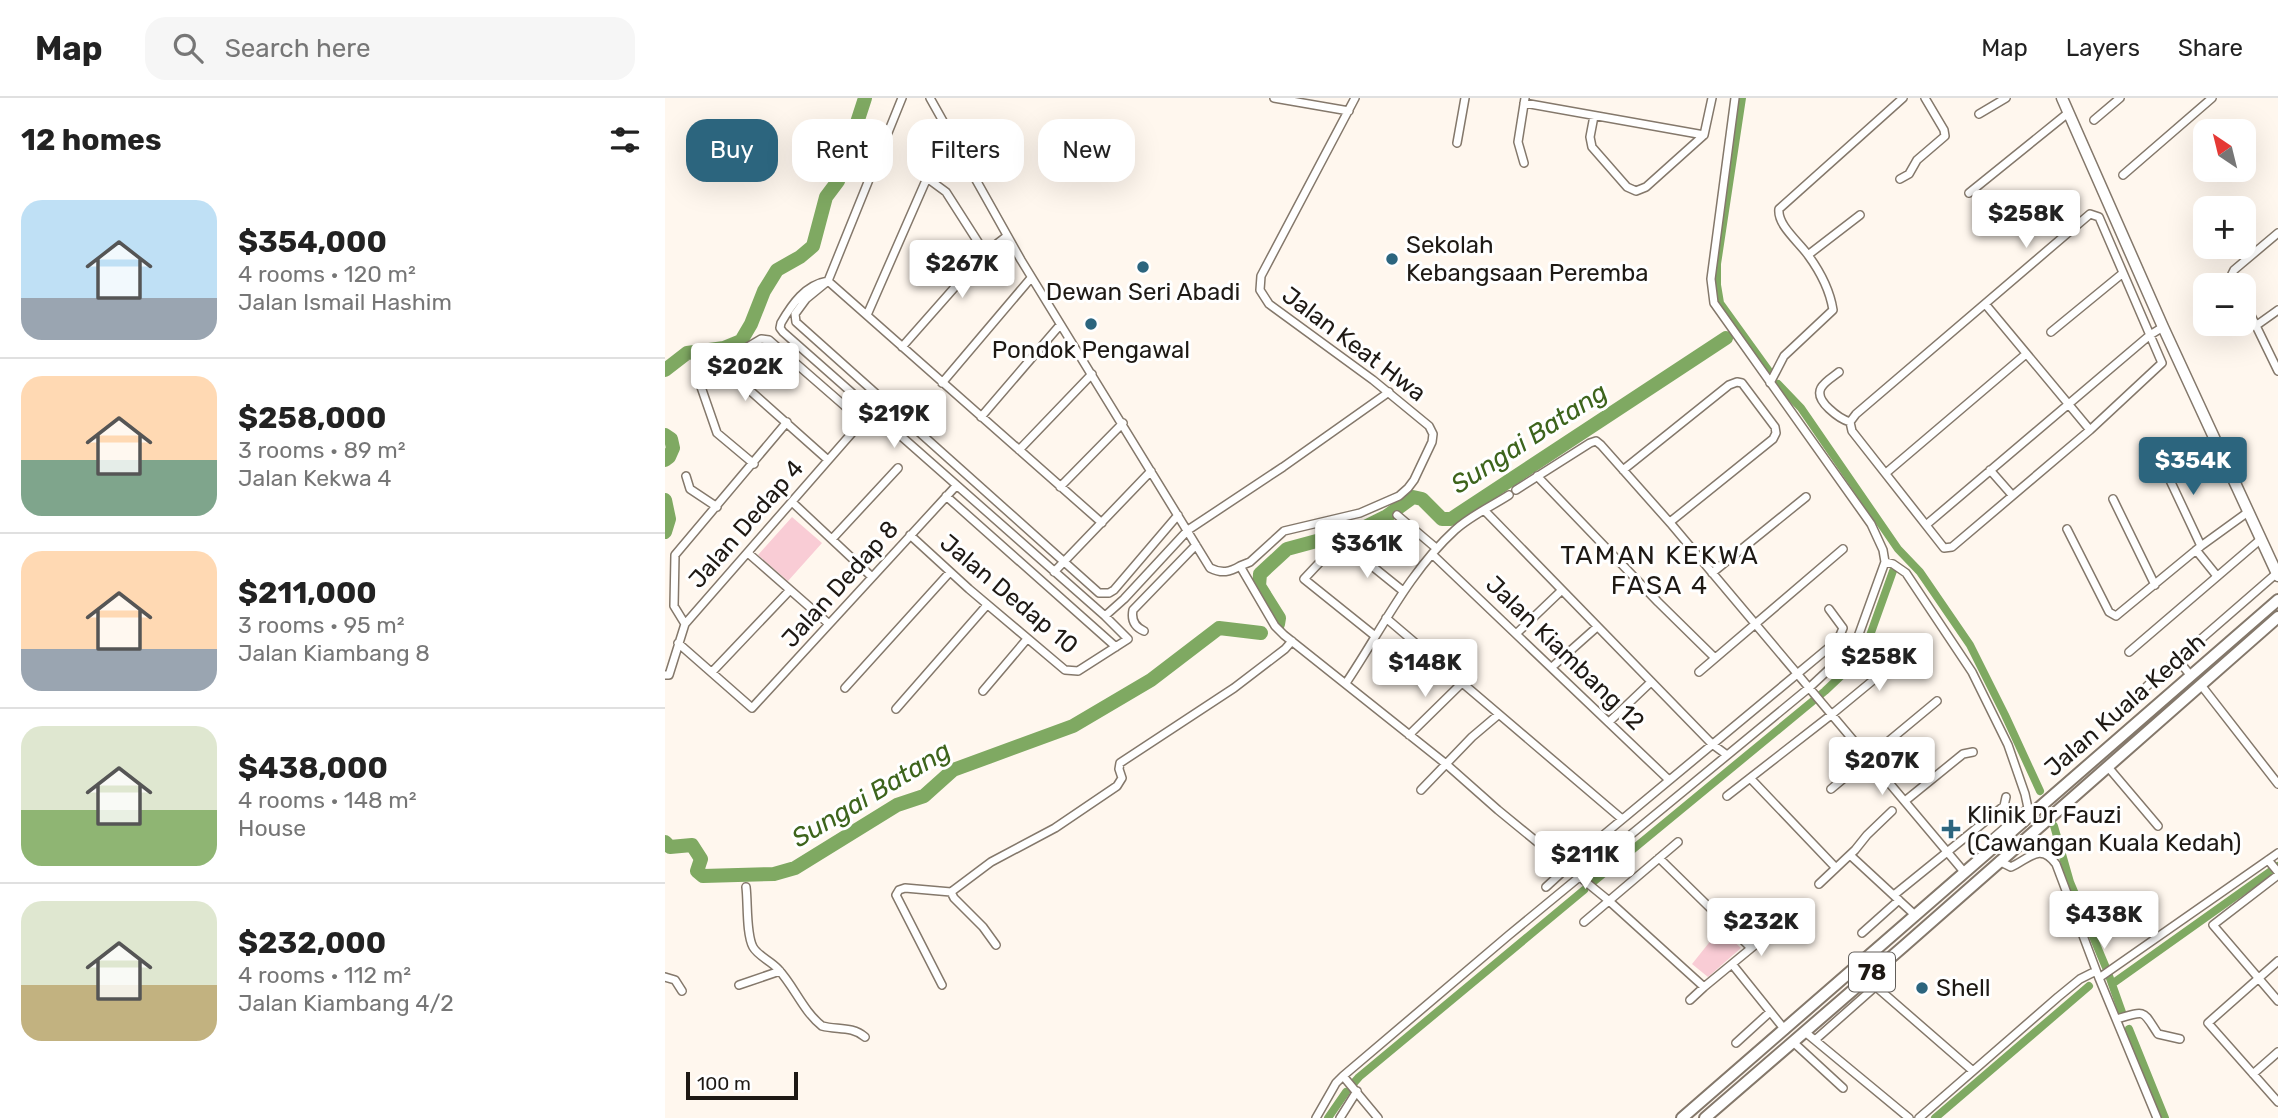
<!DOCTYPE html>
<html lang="en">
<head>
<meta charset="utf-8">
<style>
	:root { --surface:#fff; --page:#f6f6f6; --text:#222; --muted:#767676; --line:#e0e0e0; --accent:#2c657e }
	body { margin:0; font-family:Rubik,sans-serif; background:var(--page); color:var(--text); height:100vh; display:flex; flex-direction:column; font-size:26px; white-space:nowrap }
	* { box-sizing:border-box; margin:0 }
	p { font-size:23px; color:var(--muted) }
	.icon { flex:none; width:38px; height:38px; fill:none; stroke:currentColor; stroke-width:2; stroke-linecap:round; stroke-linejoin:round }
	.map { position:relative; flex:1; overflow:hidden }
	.sheet { display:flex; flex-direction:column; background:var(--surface); width:665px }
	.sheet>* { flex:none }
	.banner { position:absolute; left:21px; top:21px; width:665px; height:63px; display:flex; gap:14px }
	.needle { width:46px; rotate:325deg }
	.tools { position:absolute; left:1528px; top:21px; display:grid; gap:14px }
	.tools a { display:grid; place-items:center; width:63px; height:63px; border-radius:14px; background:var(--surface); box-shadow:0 7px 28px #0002; font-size:35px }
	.scale { position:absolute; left:21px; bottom:18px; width:112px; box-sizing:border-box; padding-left:7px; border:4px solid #1e1914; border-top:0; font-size:19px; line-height:24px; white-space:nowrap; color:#1e1914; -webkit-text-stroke:5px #fff; paint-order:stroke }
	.price { position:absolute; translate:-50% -60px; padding:0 16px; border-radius:7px; background:#fff; color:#222; font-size:23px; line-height:46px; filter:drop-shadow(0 2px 4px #0008) }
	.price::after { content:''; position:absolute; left:50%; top:42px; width:21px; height:16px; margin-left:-10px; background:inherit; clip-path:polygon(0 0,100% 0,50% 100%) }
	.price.current { background:var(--accent); color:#fff }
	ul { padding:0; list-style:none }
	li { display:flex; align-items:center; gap:21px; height:175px; padding:0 21px }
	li+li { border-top:2px solid var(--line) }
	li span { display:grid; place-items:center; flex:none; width:196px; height:140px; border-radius:21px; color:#555 }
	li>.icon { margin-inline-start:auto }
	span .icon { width:84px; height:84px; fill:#fffc; stroke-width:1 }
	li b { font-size:30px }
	h2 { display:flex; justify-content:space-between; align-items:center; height:84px; padding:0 21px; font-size:30px }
	.chip { padding:0 24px; border-radius:21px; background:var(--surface); box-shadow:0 7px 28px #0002; font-size:24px; line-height:63px }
	.chip.current { background:var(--accent); color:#fff }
	header { display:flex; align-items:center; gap:42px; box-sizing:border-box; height:98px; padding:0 35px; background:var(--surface); border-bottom:2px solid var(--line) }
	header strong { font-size:33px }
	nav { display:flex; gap:38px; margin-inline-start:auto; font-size:24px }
	.search { width:490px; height:63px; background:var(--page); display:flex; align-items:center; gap:18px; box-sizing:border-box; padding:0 24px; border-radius:21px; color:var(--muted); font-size:26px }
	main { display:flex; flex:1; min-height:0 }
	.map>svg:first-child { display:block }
	.green { fill:#f9ccd5 }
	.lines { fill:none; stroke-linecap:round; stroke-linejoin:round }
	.canal { stroke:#7fa962; stroke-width:8 }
	.river { stroke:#7fa962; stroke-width:14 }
	.street-casing { stroke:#84786b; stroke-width:10 }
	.secondary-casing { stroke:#84786b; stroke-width:13 }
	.primary-casing { stroke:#84786b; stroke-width:14 }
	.street { stroke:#fff; stroke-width:7 }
	.secondary { stroke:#fff; stroke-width:10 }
	.primary { stroke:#fff; stroke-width:10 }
	.poi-dot { fill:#2c657e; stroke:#fff; stroke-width:2.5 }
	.labels { text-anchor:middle; stroke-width:6; stroke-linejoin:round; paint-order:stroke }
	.shield { fill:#fff; stroke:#625e5a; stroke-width:2 }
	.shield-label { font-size:23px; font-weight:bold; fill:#1e1914 }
	.poi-label { font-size:24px; fill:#1e1914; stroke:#fff; text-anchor:start }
	.street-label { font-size:24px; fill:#1e1914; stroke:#fff }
	.water-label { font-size:26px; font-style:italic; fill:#3d641c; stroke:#fff }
	.neighbourhood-label { font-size:26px; letter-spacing:2px; fill:#1e1914; stroke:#fff }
</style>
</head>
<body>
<header>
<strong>Map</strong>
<div class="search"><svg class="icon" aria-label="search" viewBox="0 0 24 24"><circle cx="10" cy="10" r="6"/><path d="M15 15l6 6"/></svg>Search here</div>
<nav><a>Map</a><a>Layers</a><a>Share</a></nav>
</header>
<main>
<section class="sheet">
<h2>12 homes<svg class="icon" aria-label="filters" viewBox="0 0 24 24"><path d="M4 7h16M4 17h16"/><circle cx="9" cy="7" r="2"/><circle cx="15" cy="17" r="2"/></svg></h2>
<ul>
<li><span style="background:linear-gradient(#bfe0f5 70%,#9aa5b1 0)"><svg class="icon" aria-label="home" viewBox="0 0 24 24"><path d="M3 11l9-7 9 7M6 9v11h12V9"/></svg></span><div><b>$354,000</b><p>4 rooms · 120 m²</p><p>Jalan Ismail Hashim</p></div></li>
<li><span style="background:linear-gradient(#ffd9b3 60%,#7fa58c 0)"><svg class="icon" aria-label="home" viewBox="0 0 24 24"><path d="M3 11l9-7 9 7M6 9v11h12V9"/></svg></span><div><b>$258,000</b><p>3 rooms · 89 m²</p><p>Jalan Kekwa 4</p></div></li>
<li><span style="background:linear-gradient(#ffd9b3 70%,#9aa5b1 0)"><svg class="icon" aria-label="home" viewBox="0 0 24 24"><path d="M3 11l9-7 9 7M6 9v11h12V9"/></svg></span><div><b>$211,000</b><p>3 rooms · 95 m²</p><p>Jalan Kiambang 8</p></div></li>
<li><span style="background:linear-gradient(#dfe7d0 60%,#8fb573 0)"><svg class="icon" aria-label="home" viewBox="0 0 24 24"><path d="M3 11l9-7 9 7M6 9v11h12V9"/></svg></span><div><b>$438,000</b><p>4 rooms · 148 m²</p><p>House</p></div></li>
<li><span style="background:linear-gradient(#dfe7d0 60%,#c2b280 0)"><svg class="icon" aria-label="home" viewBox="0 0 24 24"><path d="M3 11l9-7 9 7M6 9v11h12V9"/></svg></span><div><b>$232,000</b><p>4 rooms · 112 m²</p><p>Jalan Kiambang 4/2</p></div></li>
</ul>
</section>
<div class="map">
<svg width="1613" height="1020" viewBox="0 0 1613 1020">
	<rect width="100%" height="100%" fill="#fff7ee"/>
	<path class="green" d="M127,419L157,445L123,483L93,457Z
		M1055,831L1076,850L1043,879L1027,866Z"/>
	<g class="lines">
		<path class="canal" d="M1077,0L1052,166V187L1055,205L1104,273
			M1113,286L1136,310L1233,451L1255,474L1305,547L1340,617L1375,693
			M1389,728L1405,784L1442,872L1458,917
			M927,785L1160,593L1198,557L1228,473
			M1447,886L1613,768
			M1464,931L1500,1020
			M687,987L694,979L919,792
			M663,1020L681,994
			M1270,1020L1424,888"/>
		<path class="river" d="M0,272L22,255L59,250L76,243L86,226L99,193L112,172L135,159L148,148L161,99L173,83L200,0
			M0,337L6,341L8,350L4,359L0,362
			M0,402L4,421L0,434
			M613,526L614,520L594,488L595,476L622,451L696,431L722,418L748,399L757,401L777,421H786L1061,240
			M0,744L5,749L27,747L36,761L32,773L38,778L109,776L130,770L232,707L259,698L288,672L408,628L486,582L554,530L596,535"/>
		<g class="street-casing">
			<path id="street" d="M237,0L163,183L141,201L130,216L131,224L434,495H444L449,492L513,417
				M265,0L356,162L545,470C557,476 565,474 575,468
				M609,0L684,13
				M690,0L596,178L595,192L604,206L708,282L764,328L768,336L767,344L749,382L743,390L734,398L695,415L619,433L585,464L575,468L610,528L619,537L781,666L833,712L943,802L1039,889L1107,833
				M859,5L1039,37
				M1314,16L1341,0
				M929,18L925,39L927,49L962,89L971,93L981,89L1039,37L1047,0
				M1429,22L1455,0
				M792,45L800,0
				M859,65L853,44L860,0
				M1458,77L1547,0
				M262,80L281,94L320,155
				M1235,81L1244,76L1252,62L1280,38L1279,32L1260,0
				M1304,95L1403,15
				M1425,116L1434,119L1497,265L1425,332L1287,449L1279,450L1187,333L1185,324L1191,316Z
				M1143,157L1195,117
				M163,183C140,187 127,206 116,225L115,230L118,234L440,518L463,541L413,573L400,572L304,491L245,437
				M163,183L437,425
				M1571,187L1567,176L1569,172L1613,135
				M1578,201L1613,273
				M1321,207L1425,332
				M202,217L262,80L285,35
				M1592,227L1613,212
				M1386,234L1458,175
				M237,249L320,155L342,138
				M1174,274C1169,278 1159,284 1156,290C1149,303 1175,321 1185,324
				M277,285L366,180
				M1105,285L1119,258L1168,212C1165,193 1154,172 1143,157C1134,144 1112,127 1114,111L1238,0
				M35,286L52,335L89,366
				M316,319L395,227
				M354,352L427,276
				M1495,361L1536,448
				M163,362L63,273L58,267L59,263L96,241L104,242L197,323
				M958,372L1064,287L1072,284L1077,285L1110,329L1111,335L1108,341L1005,424
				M1325,372L1347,397
				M1221,375L1361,256
				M21,378L25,391L52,409
				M872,378L993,504L1049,559
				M395,389L458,325
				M851,392L925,345L931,343L936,347L1007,427L1300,775
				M281,398L451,549
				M1448,401L1490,487
				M127,404L207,479
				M820,413L1047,646L1062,657
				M732,417L771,450
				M1261,427L1485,237L1498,229
				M1402,431L1444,514L1451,518L1536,448L1583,414
				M167,441L233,370
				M1531,452L1552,478
				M83,455L164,526
				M767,456L1004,682
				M1220,464L1228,466L1241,475L1307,574L1343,647L1360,696L1363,710L1327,741L1330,748
				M389,474L486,373
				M1047,475L1141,399
				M440,518L459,501L523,432L618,369L724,294
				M721,520L957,721
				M20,526L9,508L10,457L122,324
				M479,533C470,529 466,522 468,512L531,447
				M852,535L897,492
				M710,538L639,481L671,447H681L738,493
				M13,545L87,610L291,388
				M1464,554L1596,441
				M1513,562L1526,578
				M887,569L932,529
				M47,574L125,492
				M1034,574L1178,451
				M0,577H4L20,526L207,312
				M681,585C716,533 743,475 790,432C805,418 827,408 844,397
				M1536,587L1613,686
				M1482,588L1612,475
				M180,590L285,474
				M318,593L362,541
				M231,611L322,507
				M944,624L986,584
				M744,637L796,586
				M1443,669L1493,728
				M1086,681L1171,770
				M1166,691L1272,603
				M756,692L807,639L833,617
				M1062,698L1166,617L1212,579L1227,547
				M1240,703L1298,656L1308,654
				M1185,757L1251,818
				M994,760L1086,850
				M1603,762L1613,774
				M1334,763L1346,769C1364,761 1375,744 1391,766L1434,880L1492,1020
				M1613,777L1548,827L1613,903
				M1154,786L1190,752L1202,737L1227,713
				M81,789C83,805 81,836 88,849C93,858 106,863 113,871C129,888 138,913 157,928C172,932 187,928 200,939
				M881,789L930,744L1173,542L1178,530L1164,511
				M1229,797L1339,708L1341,699
				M919,824L1013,744
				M1197,835L1234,802
				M331,847L318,829L289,800L286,794L326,764L390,730L452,688L457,680L454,671L455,665L569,590L620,551L627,543
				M1613,863L1543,925L1613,1004
				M1067,866L1120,932
				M0,879L10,882L17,893
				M1201,880L1308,973
				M1434,880L1613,755
				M74,887L115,873
				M277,887L231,797L234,792L240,790L286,794
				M1025,902L1039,889
				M1452,921C1482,912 1477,912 1493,936L1515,941
				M1140,934L1244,1020
				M1150,942L1211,888
				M1128,944L1178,990
				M1071,945L1105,914
				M1588,976L1613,954
				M678,978L713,1020
				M651,1020L671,985L678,978L844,837L1145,589L1190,547L1220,464L1218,452L1206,426L1049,205L1046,181L1070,0
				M675,1020L692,993
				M1254,1020L1393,899L1415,881L1431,873"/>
		</g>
		<g class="secondary-casing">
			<path id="secondary" d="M1397,0L1498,229L1613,478"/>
		</g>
		<g class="primary-casing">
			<path id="primary" d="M1017,1020L1613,502
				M1040,1020L1239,848L1613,519"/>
		</g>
		<use href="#street" class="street"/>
		<use href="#secondary" class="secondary"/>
		<use href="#primary" class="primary"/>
	</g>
	<g class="poi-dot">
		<circle cx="727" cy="161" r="7"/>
		<circle cx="478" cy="169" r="7"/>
		<circle cx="426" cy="226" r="7"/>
		<path d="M1282.5 720.5h7v7h7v7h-7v7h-7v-7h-7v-7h7z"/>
		<circle cx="1257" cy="890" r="7"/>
	</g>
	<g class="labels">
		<rect class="shield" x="1184" y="854.5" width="46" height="39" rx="5"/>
		<g class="shield-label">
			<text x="1207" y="882">78</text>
		</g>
		<g class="poi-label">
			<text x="741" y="155">Sekolah<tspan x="741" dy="28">Kebangsaan Peremba</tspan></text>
			<text x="478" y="202" text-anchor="middle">Dewan Seri Abadi</text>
			<text x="426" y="260" text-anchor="middle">Pondok Pengawal</text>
			<text x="1302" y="725">Klinik Dr Fauzi<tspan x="1302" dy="28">(Cawangan Kuala Kedah)</tspan></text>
			<text x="1271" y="898">Shell</text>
		</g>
		<g class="street-label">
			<text transform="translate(689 246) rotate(37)" y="8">Jalan Keat Hwa</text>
			<text transform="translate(81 426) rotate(-49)" y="8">Jalan Dedap 4</text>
			<text transform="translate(175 486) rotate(-48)" y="8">Jalan Dedap 8</text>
			<text transform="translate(344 496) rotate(40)" y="8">Jalan Dedap 10</text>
			<text transform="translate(900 555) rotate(44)" y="8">Jalan Kiambang 12</text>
			<text transform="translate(1460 607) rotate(-41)" y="8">Jalan Kuala Kedah</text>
		</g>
		<g class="water-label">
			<text transform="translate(864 340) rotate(-33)" y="9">Sungai Batang</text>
			<text transform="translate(206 696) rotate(-31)" y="9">Sungai Batang</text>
		</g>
		<g class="neighbourhood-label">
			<text x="995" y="466">TAMAN KEKWA<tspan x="995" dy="30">FASA 4</tspan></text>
		</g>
	</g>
</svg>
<div class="tools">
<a><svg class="needle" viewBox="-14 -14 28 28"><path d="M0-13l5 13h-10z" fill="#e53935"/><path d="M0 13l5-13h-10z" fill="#767676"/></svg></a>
<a>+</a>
<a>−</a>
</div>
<div class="scale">100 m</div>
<b class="price" style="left:1361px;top:152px">$258K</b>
<b class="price" style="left:297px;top:202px">$267K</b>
<b class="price" style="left:80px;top:305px">$202K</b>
<b class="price" style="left:229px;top:352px">$219K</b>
<b class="price current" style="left:1528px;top:399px">$354K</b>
<b class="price" style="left:702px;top:482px">$361K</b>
<b class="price" style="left:1214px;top:595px">$258K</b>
<b class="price" style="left:760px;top:601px">$148K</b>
<b class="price" style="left:1217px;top:699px">$207K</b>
<b class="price" style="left:920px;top:793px">$211K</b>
<b class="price" style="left:1439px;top:853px">$438K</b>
<b class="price" style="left:1096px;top:860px">$232K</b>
<div class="banner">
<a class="chip current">Buy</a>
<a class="chip">Rent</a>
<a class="chip">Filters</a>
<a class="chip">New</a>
</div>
</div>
</main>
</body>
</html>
